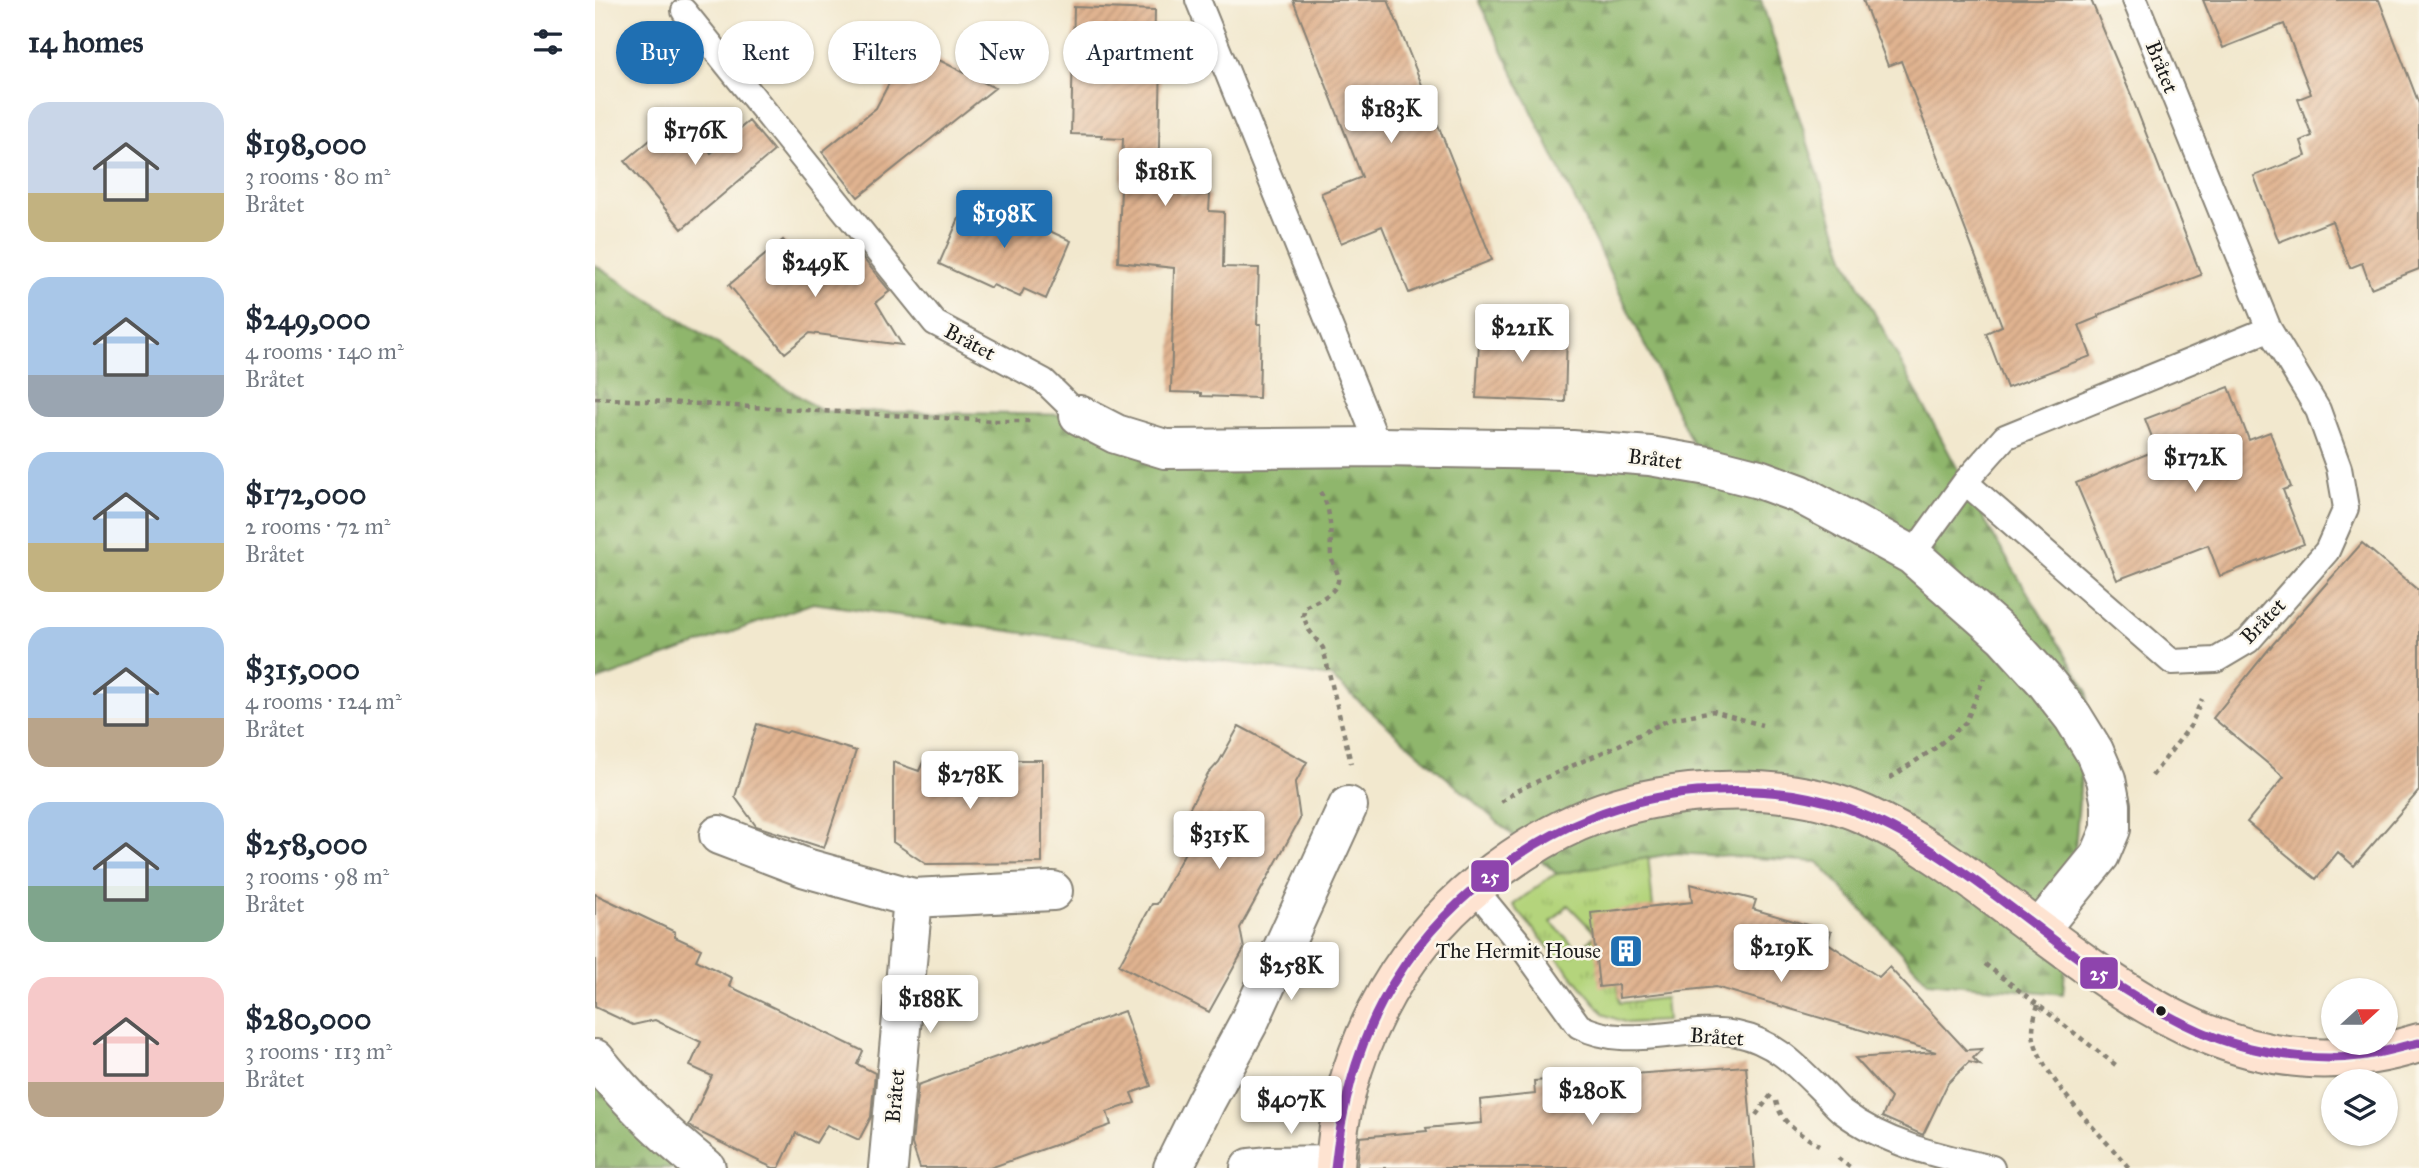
<!DOCTYPE html>
<html lang="en">
<head>
<meta charset="utf-8">
<style>
	:root { --surface:#fff; --page:#f2f2f3; --text:#1f2937; --muted:#747a83; --accent:#1f6fb2 }
	body { margin:0; font-family:"IM FELL Great Primer",serif; background:var(--page); color:var(--text); height:100vh; display:flex; flex-direction:column; font-size:26px; white-space:nowrap }
	* { box-sizing:border-box; margin:0 }
	p { font-size:23px; color:var(--muted) }
	.icon { flex:none; width:38px; height:38px; fill:none; stroke:currentColor; stroke-width:2; stroke-linecap:round; stroke-linejoin:round }
	.map { position:relative; flex:1; overflow:hidden }
	.panel { display:flex; flex-direction:column; background:var(--surface); width:595px }
	.panel>* { flex:none }
	.banner { position:absolute; left:21px; top:21px; width:665px; height:63px; display:flex; gap:14px }
	.needle { width:46px; rotate:69deg }
	.fabs { position:absolute; left:1726px; top:978px; display:grid; gap:14px }
	.fabs a { display:grid; place-items:center; width:77px; height:77px; border-radius:50%; background:var(--surface); box-shadow:0 2px 5px #0004; font-size:35px }
	.price { position:absolute; translate:-50% -60px; padding:0 16px; border-radius:7px; background:#fff; color:#222; font-size:23px; line-height:46px; filter:drop-shadow(0 2px 4px #0008) }
	.price::after { content:''; position:absolute; left:50%; top:42px; width:21px; height:16px; margin-left:-10px; background:inherit; clip-path:polygon(0 0,100% 0,50% 100%) }
	.price.selected { background:var(--accent); color:#fff }
	ul { padding:0; list-style:none }
	li { display:flex; align-items:center; gap:21px; height:175px; padding:0 28px }
	li span { display:grid; place-items:center; flex:none; width:196px; height:140px; border-radius:21px; color:#555 }
	li>.icon { margin-inline-start:auto }
	span .icon { width:84px; height:84px; fill:#fffc; stroke-width:1 }
	li b { font-size:30px }
	h2 { display:flex; justify-content:space-between; align-items:center; height:84px; padding:0 28px; font-size:30px }
	.pill { padding:0 24px; border-radius:32px; background:var(--surface); box-shadow:0 2px 5px #0004; font-size:24px; line-height:63px }
	.pill.selected { background:var(--accent); color:#fff }
	main { display:flex; flex:1; min-height:0 }
	.map>svg:first-child { display:block }
	.grass { fill:url(#grass-tufts); stroke:#68784c; stroke-width:2; fill-rule:evenodd }
	.forest { fill:url(#forest-firs); stroke:#566944; stroke-width:2 }
	.building { fill:url(#building-hatch) }
	.lines { fill:none; stroke-linecap:round; stroke-linejoin:round }
	.lane-casing { stroke:#878275; stroke-width:28 }
	.street-casing { stroke:#878275; stroke-width:42 }
	.secondary-casing { stroke:#878275; stroke-width:42 }
	.path { stroke:#878275; stroke-width:4.5; stroke-dasharray:5 5; stroke-linecap:butt }
	.lane { stroke:#fff; stroke-width:24 }
	.street { stroke:#fff; stroke-width:38 }
	.secondary { stroke:#fee3d1; stroke-width:38 }
	.bus-1-casing { stroke:#fbf7ec; stroke-width:14 }
	.bus-1 { stroke:#8e44ad; stroke-width:9 }
	.bus-dot { fill:#1c1c1c; stroke:#fbf7ec; stroke-width:2.5 }
	.labels { text-anchor:middle; stroke-width:5; stroke-linejoin:round; paint-order:stroke }
	.street-label { font-size:21px; fill:#1c1c1c; stroke:#fbf7ec }
	.poi-label { font-size:21px; fill:#1c1c1c; stroke:#fbf7ec; text-anchor:end }
	.line-badge { stroke:#fbf7ec; stroke-width:2.5 }
	.badge-label { font-size:19px; text-anchor:middle; font-weight:bold; fill:#fff }
</style>
</head>
<body>
<main>
<section class="panel">
<h2>14 homes<svg class="icon" aria-label="filters" viewBox="0 0 24 24"><path d="M4 7h16M4 17h16"/><circle cx="9" cy="7" r="2"/><circle cx="15" cy="17" r="2"/></svg></h2>
<ul>
<li><span style="background:linear-gradient(#c9d6e8 65%,#c2b280 0)"><svg class="icon" aria-label="home" viewBox="0 0 24 24"><path d="M3 11l9-7 9 7M6 9v11h12V9"/></svg></span><div><b>$198,000</b><p>3 rooms · 80 m²</p><p>Bråtet</p></div></li>
<li><span style="background:linear-gradient(#a9c7e8 70%,#9aa5b1 0)"><svg class="icon" aria-label="home" viewBox="0 0 24 24"><path d="M3 11l9-7 9 7M6 9v11h12V9"/></svg></span><div><b>$249,000</b><p>4 rooms · 140 m²</p><p>Bråtet</p></div></li>
<li><span style="background:linear-gradient(#a9c7e8 65%,#c2b280 0)"><svg class="icon" aria-label="home" viewBox="0 0 24 24"><path d="M3 11l9-7 9 7M6 9v11h12V9"/></svg></span><div><b>$172,000</b><p>2 rooms · 72 m²</p><p>Bråtet</p></div></li>
<li><span style="background:linear-gradient(#a9c7e8 65%,#b9a48a 0)"><svg class="icon" aria-label="home" viewBox="0 0 24 24"><path d="M3 11l9-7 9 7M6 9v11h12V9"/></svg></span><div><b>$315,000</b><p>4 rooms · 124 m²</p><p>Bråtet</p></div></li>
<li><span style="background:linear-gradient(#a9c7e8 60%,#7fa58c 0)"><svg class="icon" aria-label="home" viewBox="0 0 24 24"><path d="M3 11l9-7 9 7M6 9v11h12V9"/></svg></span><div><b>$258,000</b><p>3 rooms · 98 m²</p><p>Bråtet</p></div></li>
<li><span style="background:linear-gradient(#f6c9c9 75%,#b9a48a 0)"><svg class="icon" aria-label="home" viewBox="0 0 24 24"><path d="M3 11l9-7 9 7M6 9v11h12V9"/></svg></span><div><b>$280,000</b><p>3 rooms · 113 m²</p><p>Bråtet</p></div></li>
</ul>
</section>
<div class="map">
<svg width="1824" height="1168" viewBox="0 0 1824 1168">
	<defs>
		<pattern id="grass-tufts" width="24" height="20" patternUnits="userSpaceOnUse" patternTransform="scale(1.75)"><rect width="24" height="20" fill="#b4d47c"/><path d="M3 7l-1-3M5 7V3M7 7l1-3M15 17l-1-3M17 17v-4M19 17l1-3" fill="none" stroke="#9ab56b"/></pattern>
		<pattern id="forest-firs" width="22" height="20" patternUnits="userSpaceOnUse" patternTransform="scale(1.75)"><rect width="22" height="20" fill="#8fb66c"/><path d="M5 1l3.5 6h-7zM16 11l3.5 6h-7z" fill="#749358"/></pattern>
		<pattern id="building-hatch" width="6" height="6" patternUnits="userSpaceOnUse" patternTransform="scale(1.75)"><rect width="6" height="6" fill="#e0b390"/><path d="M-1 1l2-2M0 6l6-6M5 7l2-2" fill="none" stroke="#c0997c"/></pattern>
	</defs>
	<rect width="100%" height="100%" fill="#fbf7ec"/>
	<filter id="ink" filterUnits="userSpaceOnUse"><feTurbulence type="fractalNoise" baseFrequency=".0143" numOctaves="2"/><feDisplacementMap in="SourceGraphic" scale="14" xChannelSelector="R" yChannelSelector="G"/><feConvolveMatrix kernelMatrix="1 2 1 2 8 2 1 2 1" color-interpolation-filters="sRGB"/></filter>
	<filter id="wash" filterUnits="userSpaceOnUse"><feTurbulence type="fractalNoise" baseFrequency=".00686" numOctaves="4" result="noise"/><feDisplacementMap in="SourceGraphic" scale="28" xChannelSelector="R" yChannelSelector="G"/><feGaussianBlur stdDeviation="1.57" result="paint"/><feColorMatrix in="noise" values="0 0 0 0 0 0 0 0 0 0 0 0 0 0 0 0 0 1.4 0 .05"/><feComposite in="paint" operator="in"/></filter>
	<g filter="url(#wash)">
		<rect width="100%" height="100%" fill="#f2e8ce"/>
		<path class="grass" d="M1052,843L1058,908L1015,914L1025,1003L1070,998L1072,1021L1032,1023L1010,1015L918,905L955,877L988,861ZM973,905L1001,934L984,951L956,922Z"/>
		<path class="forest" d="M883,0H1166L1251,260L1400,539L1493,692L1468,994L1333,982L1223,862L1081,853L962,874L736,677L218,603L0,681V265L227,411L484,415L570,449L1106,461Z
			M0,1086L118,1168H0Z"/>
		<g id="blocks">
			<path class="building" d="M698,0H793L897,260L814,293L787,226L746,243L726,193L767,177Z
				M1268,0H1496L1536,95L1606,275L1503,315L1504,317L1484,325L1496,356L1412,388L1391,333L1407,326L1306,61L1293,66Z
				M1608,0H1784L1824,104V269L1776,288L1767,263L1755,268L1737,221L1684,242L1659,176L1711,156L1706,141L1717,136L1703,99L1716,94L1689,24L1628,48Z
				M479,7L560,10L559,61H566L563,189L584,190V194L615,195L614,211L629,212L628,267L664,268L662,324H666L664,398L606,396V393L576,392L579,268L523,262L528,139L506,138L507,135L476,134Z
				M314,45L400,88L263,197L227,152L281,108Z
				M85,115L116,153L154,121L179,151L87,229L30,161Z
				M375,193L476,241L451,299L429,289L425,297L398,285L396,288L344,264Z
				M188,240L220,278L258,246L295,291L281,302L307,345L215,333L190,353L134,285Z
				M885,324L943,327V330L972,332L970,402L881,398Z
				M1634,387L1654,440L1675,432L1696,487L1688,490L1709,544L1625,576L1613,545L1522,580L1481,483L1562,450L1550,419Z
				M1767,543L1824,591V791L1759,866L1743,852L1721,879L1652,822L1689,777L1618,718L1678,644Z
				M162,724L191,733L194,731L261,751L229,848L161,826L140,797Z
				M644,726L712,762L700,784L705,819L645,928L649,949L614,1012L524,965L557,904H562L595,843L580,835L613,774L624,762Z
				M329,760H447V863L331,864L298,842V762L324,771Z
				M1095,884L1161,900L1158,909L1236,932L1233,943L1284,977L1294,967L1371,1050L1387,1049L1378,1058L1385,1065L1374,1062L1353,1083L1328,1135L1287,1117L1296,1098L1260,1058L1341,1052L1121,987L1024,998L1023,985L1004,987L996,913L1097,902Z
				M0,894L80,932V937L106,949L101,960L137,978L134,986L268,1051L262,1064L280,1073L276,1117L264,1140L232,1125L221,1143L201,1133L184,1168H178L100,1130L94,1125L117,1076L95,1066L106,1042L60,1020L38,1025L0,1007Z
				M529,1011L556,1086L536,1093L540,1103L512,1112L516,1125L395,1168H325L317,1144L323,1085Z
				M1151,1066L1160,1168H762L765,1137L832,1131L831,1128L887,1123L885,1100L940,1094L939,1081Z"/>
		</g>
	</g>
	<g filter="url(#ink)">
		<use href="#blocks" fill-opacity="0" stroke="#878275" stroke-width="2"/>
		<g class="lines">
			<g class="lane-casing">
				<path id="lane" d="M603,0L784,447
					M89,11L340,323L449,381L484,415
					M1370,482L1410,437L1674,329
					M1317,555L1370,482L1577,662L1621,660L1653,641L1732,551L1751,508L1744,468L1723,410L1674,329L1540,0
					M879,888L925,944L984,1026C1033,1052 1090,1024 1142,1034C1181,1042 1203,1067 1229,1093C1235,1099 1241,1107 1248,1112C1292,1145 1345,1156 1397,1168"/>
			</g>
			<g class="street-casing">
				<path id="street" d="M484,415L521,434L570,449L784,447L977,450L1055,456L1113,466L1164,479L1205,494L1246,516L1317,555L1409,636L1450,681L1478,717L1499,751L1511,779L1516,805V829L1505,855L1444,930
					M124,835L211,868L318,898L458,891
					M0,1059C33,1100 70,1136 111,1168
					M293,1168L318,898
					M578,1168L611,1101L654,1022L753,806
					M655,1168L675,1166L740,1165"/>
			</g>
			<g class="secondary-casing">
				<path id="secondary" d="M740,1168C745,1058 799,953 885,883C950,831 1011,802 1095,793C1154,787 1216,791 1270,815C1321,838 1364,870 1409,904C1536,999 1655,1097 1824,1043"/>
			</g>
			<path class="path" d="M0,398L400,421H436
				M725,492C738,510 735,536 736,556C737,564 745,573 743,581C740,595 721,601 710,607L708,616L714,630L728,648L756,763
				M1557,776L1596,725L1607,699
				M1295,778L1339,749L1371,722L1389,678
				M906,802L923,790L1024,745L1075,719L1118,711L1167,725
				M1390,964L1522,1066
				M1443,1005C1440,1013 1438,1024 1438,1032C1440,1072 1509,1137 1534,1168
				M1181,1101C1186,1123 1204,1134 1224,1145
				M1161,1115L1176,1095
				M1243,1158L1256,1168"/>
			<use href="#lane" class="lane"/>
			<use href="#street" class="street"/>
			<use href="#secondary" class="secondary"/>
			<g class="bus-1-casing">
				<path id="bus-1" d="M740,1168C753,1043 800,948 901,871C960,826 1029,798 1102,792C1152,788 1204,791 1251,808C1352,844 1436,930 1525,987C1565,1012 1609,1038 1655,1048C1690,1056 1728,1061 1764,1056C1784,1054 1804,1047 1824,1043"/>
			</g>
			<use href="#bus-1" class="bus-1"/>
		</g>
	</g>
	<defs>
		<g id="building-square" transform="scale(1.75)"><rect x="-9" y="-9" width="18" height="18" rx="4" fill="#1f6fb2" stroke="#fbf7ec"/><path d="M-4-6H4V6H1V3H-1V6H-4ZM-2.5-4.3h1.7v1.8h-1.7ZM.8-4.3h1.7v1.8H.8ZM-2.5-1h1.7V.8h-1.7ZM.8-1h1.7V.8H.8Z" fill="#fff"/></g>
	</defs>
	<g fill-rule="evenodd">
		<use href="#building-square" x="1031" y="951"/>
	</g>
	<circle class="bus-dot" cx="1566" cy="1011" r="6"/>
	<g class="labels">
		<g class="street-label">
			<text transform="translate(1567 67) rotate(68)" y="7">Bråtet</text>
			<text transform="translate(375 342) rotate(28)" y="7">Bråtet</text>
			<text transform="translate(1060 459) rotate(7)" y="7">Bråtet</text>
			<text transform="translate(1668 621) rotate(-46)" y="7">Bråtet</text>
			<text transform="translate(1122 1037) rotate(4)" y="7">Bråtet</text>
			<text transform="translate(300 1096) rotate(-85)" y="7">Bråtet</text>
		</g>
		<g class="poi-label">
			<text x="1006" y="958">The Hermit House</text>
		</g>
	</g>
	<g class="line-badge">
		<rect x="875" y="859" width="40" height="34" rx="7" fill="#8e44ad"/>
		<rect x="1484" y="956" width="40" height="34" rx="7" fill="#8e44ad"/>
	</g>
	<g class="badge-label">
		<text x="895" y="883">25</text>
		<text x="1504" y="980">25</text>
	</g>
</svg>
<div class="fabs">
<a><svg class="needle" viewBox="-14 -14 28 28"><path d="M0-13l5 13h-10z" fill="#e53935"/><path d="M0 13l5-13h-10z" fill="#747a83"/></svg></a>
<a><svg class="icon" aria-label="layers" viewBox="0 0 24 24"><path d="M12 4l9 5-9 5-9-5zM3 14l9 5 9-5"/></svg></a>
</div>
<b class="price" style="left:796px;top:145px">$183K</b>
<b class="price" style="left:100px;top:167px">$176K</b>
<b class="price" style="left:570px;top:208px">$181K</b>
<b class="price selected" style="left:409px;top:250px">$198K</b>
<b class="price" style="left:220px;top:299px">$249K</b>
<b class="price" style="left:927px;top:364px">$221K</b>
<b class="price" style="left:1600px;top:494px">$172K</b>
<b class="price" style="left:375px;top:811px">$278K</b>
<b class="price" style="left:624px;top:871px">$315K</b>
<b class="price" style="left:1186px;top:984px">$219K</b>
<b class="price" style="left:696px;top:1002px">$258K</b>
<b class="price" style="left:335px;top:1035px">$188K</b>
<b class="price" style="left:997px;top:1127px">$280K</b>
<b class="price" style="left:696px;top:1136px">$407K</b>
<div class="banner">
<a class="pill selected">Buy</a>
<a class="pill">Rent</a>
<a class="pill">Filters</a>
<a class="pill">New</a>
<a class="pill">Apartment</a>
</div>
</div>
</main>
</body>
</html>
